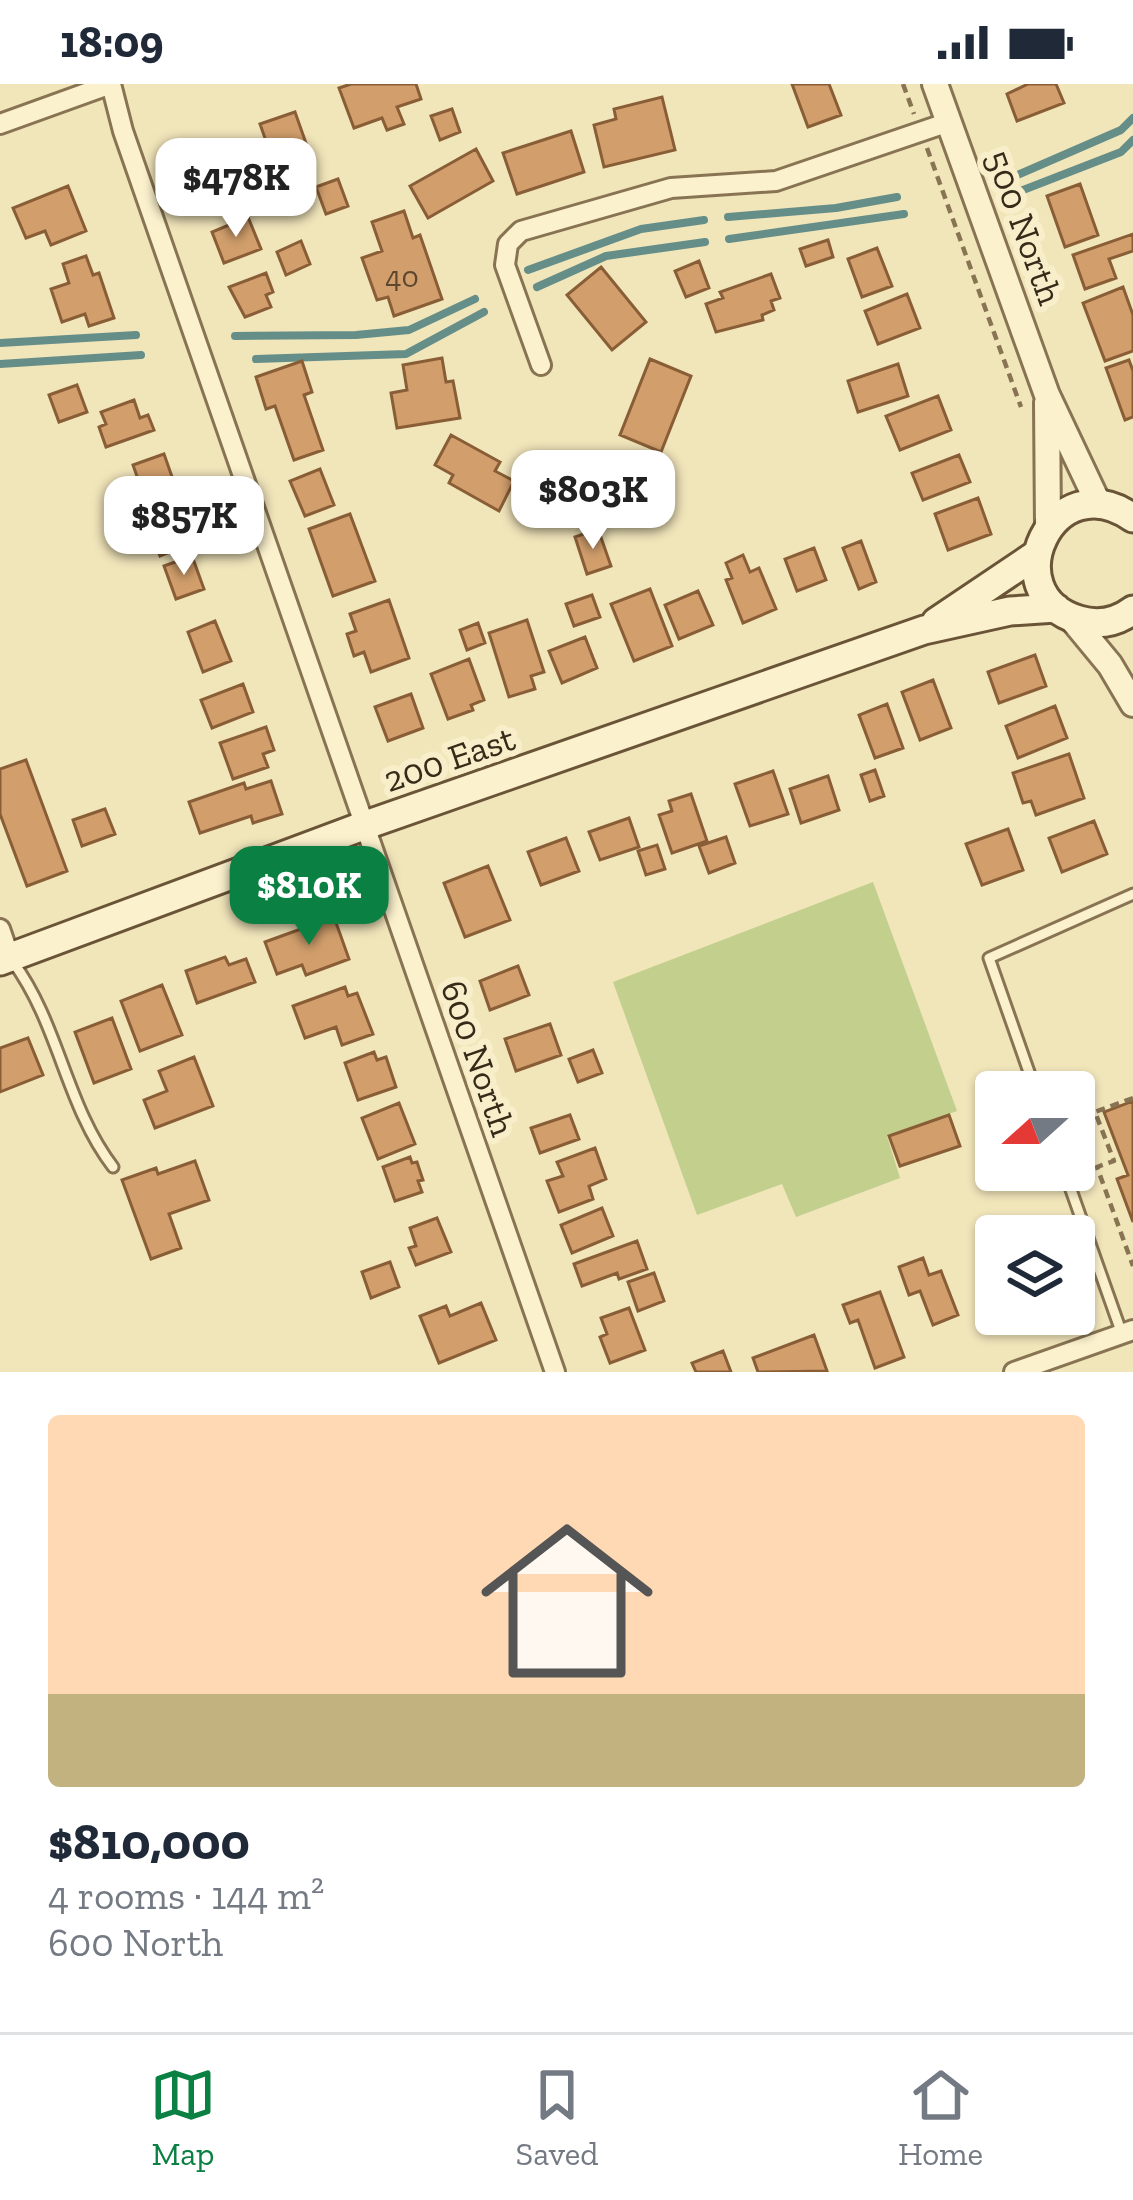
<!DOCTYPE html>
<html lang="en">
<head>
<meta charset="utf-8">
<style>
	:root { --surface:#fff; --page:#f2f2f3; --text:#1f2937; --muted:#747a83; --line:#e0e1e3; --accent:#0b8043 }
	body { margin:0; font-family:"Zilla Slab",serif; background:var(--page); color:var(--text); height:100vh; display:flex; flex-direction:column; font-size:45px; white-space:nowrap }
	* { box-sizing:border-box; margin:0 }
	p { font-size:39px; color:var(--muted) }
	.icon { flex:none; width:66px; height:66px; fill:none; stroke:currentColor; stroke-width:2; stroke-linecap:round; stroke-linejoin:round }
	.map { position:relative; height:1288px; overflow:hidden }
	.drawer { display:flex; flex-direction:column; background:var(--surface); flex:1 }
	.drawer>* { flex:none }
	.needle { width:78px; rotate:249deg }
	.buttons { position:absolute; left:975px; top:987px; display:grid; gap:24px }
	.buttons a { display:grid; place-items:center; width:120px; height:120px; border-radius:12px; background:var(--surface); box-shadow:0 3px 9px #0004; font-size:60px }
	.price { position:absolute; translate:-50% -102px; padding:0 27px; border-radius:24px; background:#fff; color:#222; font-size:39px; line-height:78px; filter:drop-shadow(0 3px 6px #0008) }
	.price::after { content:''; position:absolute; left:50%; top:72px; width:36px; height:27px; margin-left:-18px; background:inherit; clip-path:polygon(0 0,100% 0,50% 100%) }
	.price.active { background:var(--accent); color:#fff }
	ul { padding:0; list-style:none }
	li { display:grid; align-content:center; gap:24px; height:636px; padding:0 48px }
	li span { display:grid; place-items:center; height:372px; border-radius:12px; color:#555 }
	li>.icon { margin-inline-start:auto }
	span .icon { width:216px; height:216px; fill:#fffc; stroke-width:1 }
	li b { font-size:51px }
	.status { display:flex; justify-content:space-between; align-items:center; height:84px; padding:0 60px; background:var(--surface); direction:ltr }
	.status svg { height:33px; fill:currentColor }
	.tabs { display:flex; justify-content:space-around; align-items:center; height:168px; border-top:3px solid var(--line); background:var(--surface); font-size:33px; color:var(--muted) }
	.tabs a { display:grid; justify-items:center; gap:6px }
	.tabs .active { color:var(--accent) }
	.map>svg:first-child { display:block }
	.green { fill:#c2cf8d }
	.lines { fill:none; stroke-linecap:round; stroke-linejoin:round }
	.stream { stroke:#668e88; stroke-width:8 }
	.building { fill:#d29f6c; stroke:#895e37; stroke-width:3 }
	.service-casing { stroke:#887453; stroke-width:15 }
	.minor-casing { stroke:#887453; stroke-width:24 }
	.tertiary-casing { stroke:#887453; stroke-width:30 }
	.secondary-casing { stroke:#6a5437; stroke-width:33 }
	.path { stroke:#887453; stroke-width:4.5; stroke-dasharray:9 6; stroke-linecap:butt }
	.service { stroke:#fbf1cd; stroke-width:9 }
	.minor { stroke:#fbf1cd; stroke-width:18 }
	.tertiary { stroke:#fbf1cd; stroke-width:24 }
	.secondary { stroke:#fbf1cd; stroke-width:27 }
	.labels { text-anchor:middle; stroke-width:12; stroke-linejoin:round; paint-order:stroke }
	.number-label { font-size:30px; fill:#5d472e }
	.street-label { font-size:36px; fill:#362a19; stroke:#f8eeca }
</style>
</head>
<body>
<div class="status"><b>18:09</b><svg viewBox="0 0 49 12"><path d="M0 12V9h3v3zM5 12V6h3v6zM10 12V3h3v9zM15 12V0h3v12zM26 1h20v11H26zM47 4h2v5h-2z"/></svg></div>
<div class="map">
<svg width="1133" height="1288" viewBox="0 0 1133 1288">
	<rect width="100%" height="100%" fill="#f1e5ba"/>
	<path class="green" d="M873,798L957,1027L887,1052L900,1094L796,1133L782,1100L697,1131L613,898Z"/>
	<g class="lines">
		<path class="stream" d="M1013,93L1121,46L1133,34
			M1018,108L1121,68L1133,56
			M728,133L836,124L897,113
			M729,155L904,130
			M528,186L641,145L704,136
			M537,203L606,172L705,158
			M235,252L356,251L409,246L475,215
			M0,259L136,251
			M256,275L406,270L484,228
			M0,280L141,271"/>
	</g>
	<path class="building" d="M351,0H416L421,15L397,23L404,40L387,46L382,34L354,44L339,4Z
		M792,0H829L841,31L808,43Z
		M1028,0H1056L1064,19L1017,37L1007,10Z
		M662,13L675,66L604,83L594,41L616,35L614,25Z
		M452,25L460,48L440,56L431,32Z
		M295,28L313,79L278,91L260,40Z
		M571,47L584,88L517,110L503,69Z
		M228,56L230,62L246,56L255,83L198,104L188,76L198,73L196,68Z
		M476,65L493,97L428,134L410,102Z
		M338,95L348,122L326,130L316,103Z
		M1080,100L1098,151L1065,163L1047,112Z
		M68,102L86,147L51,161L45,147L26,154L13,124Z
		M404,127L413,154L420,151L442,215L394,232L388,213L377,216L362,174L382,167L372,138Z
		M248,133L261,165L224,179L212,148Z
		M1133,150V167L1109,175L1116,194L1085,205L1073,171Z
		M828,156L833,173L806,182L800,165Z
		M301,157L310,180L286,191L277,168Z
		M877,164L892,202L862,213L848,175Z
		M86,172L93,191L99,189L114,234L89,242L85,230L62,238L51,205L69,199L63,180Z
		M699,177L709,204L686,213L675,187Z
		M601,183L646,238L612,266L567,211Z
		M266,189L273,208L266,211L271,223L245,233L229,203Z
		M771,190L780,214L771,217L774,226L762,231L763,236L716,248L706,220L723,214L720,208Z
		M1123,203L1133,231V267L1105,277L1083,219Z
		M907,210L920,244L878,260L865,227Z
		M442,274L446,298L453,297L460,334L397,344L391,309L407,306L403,281Z
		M650,275L691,292L661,368L620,351Z
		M1129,276L1133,287V333L1125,336L1106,284Z
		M302,277L312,308L304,311L323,366L294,376L275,322L266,325L256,293Z
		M898,280L908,312L858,328L848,297Z
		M77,301L87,328L59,338L49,311Z
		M938,312L951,346L900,366L886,332Z
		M134,316L140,334L148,331L154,346L106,363L99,343L106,340L101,328Z
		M451,351L500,378L495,387L514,397L499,427L449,399L453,391L435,381Z
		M164,370L176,404L145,415L133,381Z
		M959,371L970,398L923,416L912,389Z
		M602,374L614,405L554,429L545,406L570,396L567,387Z
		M320,385L334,421L305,432L290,397Z
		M978,414L991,450L948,466L935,430Z
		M183,425L195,458L160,472L147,438Z
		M350,430L375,497L333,512L309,445Z
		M598,445L611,482L587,490L575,453Z
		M861,457L876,498L859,505L843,464Z
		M814,464L826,496L797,507L785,475Z
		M743,471L750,488L759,484L776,525L743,539L726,496L732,494L726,479Z
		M192,472L204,505L176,515L164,482Z
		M650,505L672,562L634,577L611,520Z
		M698,507L713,541L679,555L665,521Z
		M592,511L600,533L574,542L566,520Z
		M389,516L409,574L371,588L364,568L354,572L347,550L356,547L350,530Z
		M527,536L544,588L531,592L535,605L509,613L489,549Z
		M215,537L231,577L203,588L188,548Z
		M478,539L485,559L467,566L460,546Z
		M585,553L597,584L562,599L549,567Z
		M1035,571L1046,602L999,619L988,588Z
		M469,575L484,616L471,621L473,626L448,635L431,590Z
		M933,596L951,644L920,656L902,608Z
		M243,600L253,628L212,644L201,616Z
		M411,610L423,644L388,657L375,623Z
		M887,620L903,664L875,674L859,631Z
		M1055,622L1067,654L1018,674L1006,642Z
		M266,643L274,666L263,670L268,683L233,695L220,659Z
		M1069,670L1084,714L1036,731L1031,717L1023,719L1013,689Z
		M26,676L67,787L27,802L0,730V685Z
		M875,686L884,712L870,717L861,691Z
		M773,687L788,730L750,742L735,700Z
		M828,692L839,726L801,739L790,705Z
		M271,697L282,730L253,739L251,732L200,749L189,718L244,699L246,705Z
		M691,710L707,757L672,769L659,731L672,727L669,717Z
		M105,725L115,750L82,762L73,736Z
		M629,734L639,763L600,776L589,748Z
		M1094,737L1107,770L1062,788L1049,754Z
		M1008,745L1023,786L982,801L966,760Z
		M726,753L735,779L709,789L699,762Z
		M566,754L579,787L541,801L528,768Z
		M657,761L665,785L646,791L638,767Z
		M488,782L510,836L465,853L444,799Z
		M334,833L349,875L306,891L302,881L277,890L265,858Z
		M225,873L229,881L246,875L255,898L197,919L186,887Z
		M518,882L529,911L490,926L480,897Z
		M162,901L182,951L140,967L121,917Z
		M345,903L348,912L357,909L373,950L342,961L336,943L305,954L293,922Z
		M112,934L131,985L94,999L75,948Z
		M550,940L561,971L516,987L505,955Z
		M28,954L43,991L0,1008V964Z
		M593,966L602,989L578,998L569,975Z
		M374,968L377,976L386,973L396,1003L358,1016L345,979Z
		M194,973L213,1022L155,1044L144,1016L167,1007L159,987Z
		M1133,1017V1138L1117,1095L1128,1091L1104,1028Z
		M399,1019L415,1060L378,1075L362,1034Z
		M570,1031L579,1055L540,1069L531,1044Z
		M949,1031L960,1062L900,1082L889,1052Z
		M595,1064L606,1095L589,1102L593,1115L559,1128L547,1097L563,1092L557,1078Z
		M410,1073L412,1079L417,1078L423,1096L418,1097L422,1108L395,1117L383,1083Z
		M195,1077L209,1116L169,1130L181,1164L151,1175L122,1096L156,1084L158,1090Z
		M602,1124L613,1152L572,1169L561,1141Z
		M437,1134L451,1168L416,1181L409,1164L416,1162L410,1144Z
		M637,1157L647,1185L619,1195L617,1189L582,1202L574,1180Z
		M923,1174L929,1191L941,1187L958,1231L933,1241L920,1207L909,1211L899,1183Z
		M390,1178L399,1203L371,1214L362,1188Z
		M996,1182V1215L990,1217L980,1187Z
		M654,1189L664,1217L638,1227L628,1198Z
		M880,1208L904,1273L875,1284L858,1236L850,1239L843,1221Z
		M481,1219L496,1256L439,1279L420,1232L446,1222L450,1232Z
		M629,1224L645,1266L610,1279L600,1253L607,1250L601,1234Z
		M814,1251L827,1287L758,1288L753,1274Z
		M723,1267L731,1288H696L692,1279Z"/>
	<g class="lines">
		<g class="service-casing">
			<path id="service" d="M13,878C59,940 66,1022 113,1083
				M1036,1008L989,874L1133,810
				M1064,1086L1122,1250"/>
		</g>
		<g class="minor-casing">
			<path id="minor" d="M0,40L111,0L123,47L555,1288
				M541,281L505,181L508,160L521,147L671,104L776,97L949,38
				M0,845L10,874
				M1014,1288L1133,1246"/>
		</g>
		<g class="tertiary-casing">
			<path id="tertiary" d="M935,0L1047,311L1099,421
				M1047,319L1048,442
				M1072,535L1110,581L1133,620"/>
		</g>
		<g class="secondary-casing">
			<path id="secondary" d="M1133,434C1053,377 992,510 1079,536C1099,542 1117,538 1133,526
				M936,538L1037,470
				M0,877L363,742L924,546L1010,527L1056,524"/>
		</g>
		<path class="path" d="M903,0L914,30
			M927,64L1021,323
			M1133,1014L1095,1028L1114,1077L1097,1083L1133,1182"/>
		<use href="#service" class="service"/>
		<use href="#minor" class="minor"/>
		<use href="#tertiary" class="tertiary"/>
		<use href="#secondary" class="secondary"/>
	</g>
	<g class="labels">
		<g class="number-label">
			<text x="402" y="203">40</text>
		</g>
		<g class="street-label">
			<text transform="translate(1025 143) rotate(70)" y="13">500 North</text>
			<text transform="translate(449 674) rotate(-19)" y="13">200 East</text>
			<text transform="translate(479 974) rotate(71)" y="13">600 North</text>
		</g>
	</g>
</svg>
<div class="buttons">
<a><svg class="needle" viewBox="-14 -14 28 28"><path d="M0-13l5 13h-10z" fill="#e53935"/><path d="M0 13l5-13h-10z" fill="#747a83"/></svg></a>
<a><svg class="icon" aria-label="layers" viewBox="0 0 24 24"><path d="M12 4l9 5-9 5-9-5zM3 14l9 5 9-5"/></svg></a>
</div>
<b class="price" style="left:236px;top:156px">$478K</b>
<b class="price" style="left:593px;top:468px">$803K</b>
<b class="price" style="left:184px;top:494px">$857K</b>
<b class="price active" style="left:309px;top:864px">$810K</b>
</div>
<section class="drawer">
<ul>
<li><span style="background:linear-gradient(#ffd9b3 75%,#c2b280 0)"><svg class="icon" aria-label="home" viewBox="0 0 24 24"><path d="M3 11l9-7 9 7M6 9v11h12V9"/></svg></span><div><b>$810,000</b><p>4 rooms · 144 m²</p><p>600 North</p></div></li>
</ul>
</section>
<nav class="tabs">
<a class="active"><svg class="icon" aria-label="map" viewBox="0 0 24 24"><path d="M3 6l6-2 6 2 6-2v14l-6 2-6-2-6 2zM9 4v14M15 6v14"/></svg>Map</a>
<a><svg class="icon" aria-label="saved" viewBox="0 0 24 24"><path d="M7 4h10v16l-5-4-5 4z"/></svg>Saved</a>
<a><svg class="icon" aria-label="home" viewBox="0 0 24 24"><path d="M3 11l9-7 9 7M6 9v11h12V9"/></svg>Home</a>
</nav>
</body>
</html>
